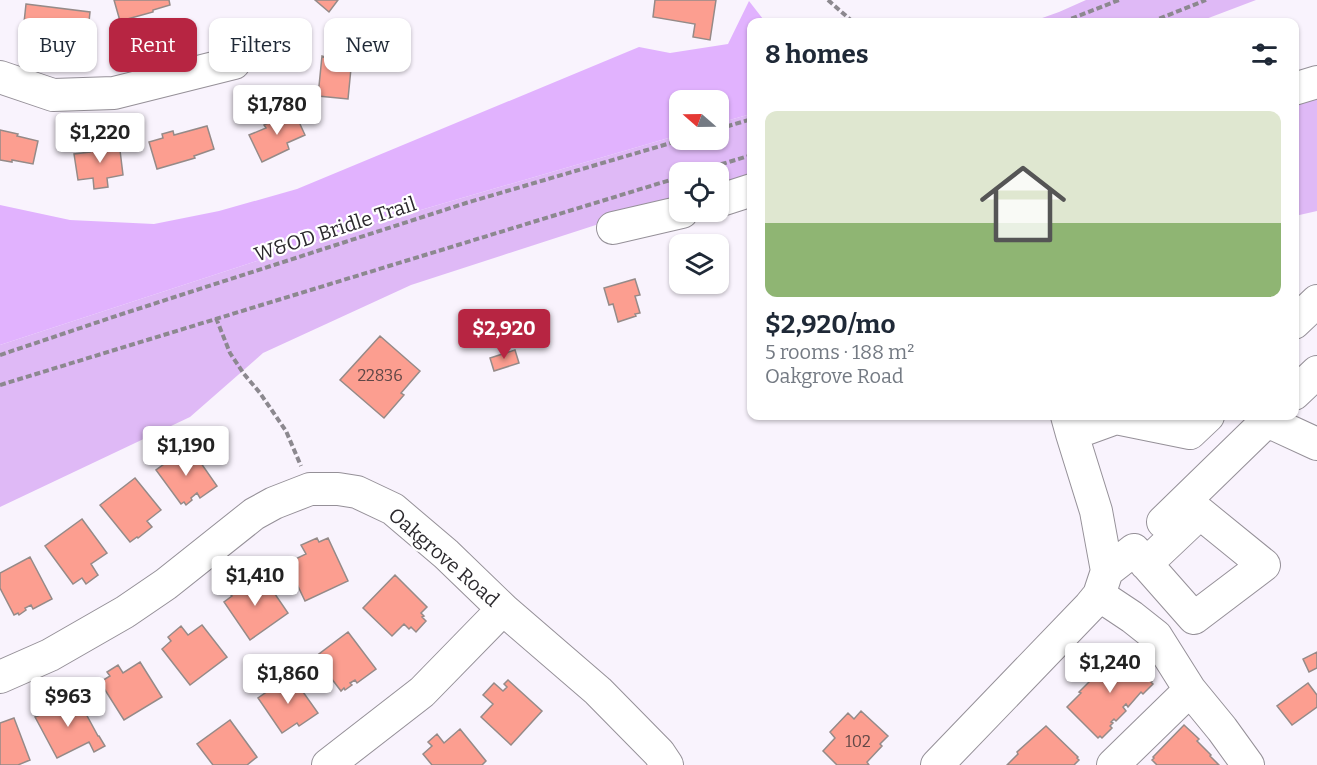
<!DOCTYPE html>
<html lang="en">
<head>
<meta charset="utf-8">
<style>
	:root { --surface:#fff; --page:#f6f6f7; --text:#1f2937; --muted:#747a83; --line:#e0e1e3; --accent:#b72542 }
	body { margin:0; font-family:Bitter,serif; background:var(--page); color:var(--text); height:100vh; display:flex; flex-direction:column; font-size:22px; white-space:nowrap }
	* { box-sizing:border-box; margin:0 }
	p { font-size:20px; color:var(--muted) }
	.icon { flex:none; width:33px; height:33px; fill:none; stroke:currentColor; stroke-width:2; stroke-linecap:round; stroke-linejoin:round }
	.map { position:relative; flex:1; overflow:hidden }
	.drawer { position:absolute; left:747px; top:18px; width:552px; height:402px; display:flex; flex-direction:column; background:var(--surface); border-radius:12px; box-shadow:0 2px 4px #0004 }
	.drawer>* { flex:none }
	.banner { position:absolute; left:18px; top:18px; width:570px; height:54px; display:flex; gap:12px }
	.needle { width:39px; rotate:290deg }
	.controls { position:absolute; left:669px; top:90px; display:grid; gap:12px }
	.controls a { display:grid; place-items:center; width:60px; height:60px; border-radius:12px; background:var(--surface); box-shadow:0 2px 4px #0004; font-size:30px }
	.price { position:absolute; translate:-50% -51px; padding:0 14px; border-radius:6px; background:#fff; color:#222; font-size:20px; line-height:39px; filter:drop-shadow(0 2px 3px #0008) }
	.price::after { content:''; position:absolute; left:50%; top:36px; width:18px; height:14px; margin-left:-9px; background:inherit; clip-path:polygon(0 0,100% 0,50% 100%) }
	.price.active { background:var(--accent); color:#fff }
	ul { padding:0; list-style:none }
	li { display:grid; align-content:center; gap:12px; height:318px; padding:0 18px }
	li+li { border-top:2px solid var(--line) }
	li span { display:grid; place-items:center; height:186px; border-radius:12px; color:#555 }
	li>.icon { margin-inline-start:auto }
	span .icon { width:108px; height:108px; fill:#fffc; stroke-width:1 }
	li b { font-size:26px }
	h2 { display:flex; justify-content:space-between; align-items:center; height:72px; padding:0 18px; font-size:26px }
	.pill { padding:0 21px; border-radius:12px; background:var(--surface); box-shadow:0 2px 4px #0004; font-size:21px; line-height:54px }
	.pill.active { background:var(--accent); color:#fff }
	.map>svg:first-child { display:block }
	.green { fill:#dfb9f6 }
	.forest { fill:#e1b2fe }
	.building { fill:#fc9e90; stroke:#958a88; stroke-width:1.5 }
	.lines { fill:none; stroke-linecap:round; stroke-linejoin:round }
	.minor-casing { stroke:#959098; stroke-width:34 }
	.path { stroke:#8c888f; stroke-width:4; stroke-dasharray:6 3; stroke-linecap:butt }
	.minor { stroke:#fff; stroke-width:32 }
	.labels { text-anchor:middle; stroke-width:4.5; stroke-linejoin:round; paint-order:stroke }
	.number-label { font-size:16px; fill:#604746 }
	.street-label { font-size:20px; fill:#2c2a2e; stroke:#fff }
</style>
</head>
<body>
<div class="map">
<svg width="1317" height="765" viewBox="0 0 1317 765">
	<rect width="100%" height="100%" fill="#f9f3fd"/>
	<path class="green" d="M1086,0H1256L1198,22H1031L1059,12Z
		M1317,95V211L1295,216L1294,102Z
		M751,114V174L719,185L718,172H680L679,198L411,285L263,353L190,417L0,507V345L352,230L679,135L680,140H718L719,123Z"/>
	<path class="forest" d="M749,1L763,19L767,22H752L751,114L719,123L718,100H680L679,135L352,230L0,345V205L70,220L154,224L219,211L297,189L639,47L670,53L728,44Z"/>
	<path class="building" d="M114,0H169L170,5L153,10V12L120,21Z
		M315,0H338L329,12Z
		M655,0H716L710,40L693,37L695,24L653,17Z
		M26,4L90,12L87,41L64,38V35L23,32Z
		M327,36L354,38L348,99L318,96L322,56L325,57Z
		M294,111L305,135L287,143L289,149L262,162L249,135L266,128L264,125Z
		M207,126L214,149L194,156L195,158L157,169L149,142L163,138L162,134L173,131L174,135Z
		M0,130L18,134L17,136L38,141L33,164L12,160V162L0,160Z
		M119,142L123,175L107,178L108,187L94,189L93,178L78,180L74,154L90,152L89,146Z
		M635,279L640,295L635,296L640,313L635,314L636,316L618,322L613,304L609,305L604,288Z
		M380,336L420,371L401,393L404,395L384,418L340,380Z
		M515,350L519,363L494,371L490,358Z
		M189,446L217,486L200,498L197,493L191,498L192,500L186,505L184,502L181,504L156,470Z
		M135,478L161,510L147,521L152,527L138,538L137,537L130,542L100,505Z
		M82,519L107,553L91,564L98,575L86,584L82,578L73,584L45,546Z
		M317,538L319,542L328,538L348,581L305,601L287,563L306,554L301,545Z
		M30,557L52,599L33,609L31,605L25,608L26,610L19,615L18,613L14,615L0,588V573Z
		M395,575L427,607L421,613L424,616L422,617L426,621L416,632L411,627L409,629L404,624L392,636L363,608Z
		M264,578L288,613L250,640L224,602L232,596L227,591L242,581L248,590Z
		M202,625L227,657L190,685L162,649L171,641L168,637L181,626L188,635Z
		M348,632L376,669L357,683L355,680L350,683L352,685L345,690L344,688L341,691L315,657Z
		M1121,650L1152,681L1151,682L1153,684L1143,694L1141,692L1128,707L1126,704L1123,707L1126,711L1116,721L1114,719L1111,722L1113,723L1110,726L1112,728L1102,738L1100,736L1098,738L1067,707L1081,693L1079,692L1093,678L1091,677L1105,662L1107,663Z
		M1317,652V668L1309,672L1303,659Z
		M140,662L162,697L124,720L100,682L110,676L107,672L118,665L123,673Z
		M291,675L318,713L299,726L297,723L282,733L258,698Z
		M508,680L542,711L511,745L481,717L493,704L483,695L494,683L503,691L507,687L504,684Z
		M1308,683L1317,695V707L1292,725L1277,706Z
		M55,699L58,703L61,701L65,708L79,701L98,736H99L105,746L94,752L89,742L57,758L35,717L45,713L41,706Z
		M861,711L888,736L880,744L882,746L867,762L869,765H837L823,751L835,738L830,732L848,713L854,719Z
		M14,718L30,760L18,765H0V723Z
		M230,720L257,757L247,765H213L197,744Z
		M1184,725L1199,739L1197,741L1211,755L1210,756L1219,765H1157L1152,760L1154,758L1153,757Z
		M1046,726L1078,757L1077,758L1079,760L1074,765H1007L1018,754L1017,752Z
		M460,729L486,761L482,765H432L423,754L432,746L428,742L437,734L444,743Z"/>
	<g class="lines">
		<g class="minor-casing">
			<path id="minor" d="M0,77L53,95L114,93L234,63
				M1294,89L1317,82
				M718,201L752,190
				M613,228L682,212
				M1294,323L1317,301
				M1294,394L1317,372
				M1267,421L1317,444
				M1072,434L1116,418L1190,433L1208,416
				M1163,522L1272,416
				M1107,571L1134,550L1194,618L1264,565L1200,513L1146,564
				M1099,595L1132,617L1156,636L1190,690L1222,729L1248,765
				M0,677L50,655L125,612L166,584L254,514L274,503L310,489H338L357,492L393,509L446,554L503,609L598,691L659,753L667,765
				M328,765L422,692L503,609
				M937,765L1090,606L1099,595L1107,571L1096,511L1072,434L1067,416
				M1113,765L1190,690"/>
		</g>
		<path class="path" d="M828,0L853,22
			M1063,22L1119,0
			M1151,22L1206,0
			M718,129L752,119
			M695,172L752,155
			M216,318L230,353L244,374L260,393L286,431L301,466
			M0,355L119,315L466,203L681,140
			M0,385L680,177"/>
		<use href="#minor" class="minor"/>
	</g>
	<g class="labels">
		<g class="number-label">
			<text x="380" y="381">22836</text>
			<text x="858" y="747">102</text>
		</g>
		<g class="street-label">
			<text transform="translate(335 229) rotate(-18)" y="7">W&amp;OD Bridle Trail</text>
			<text transform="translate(444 557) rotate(41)" y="7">Oakgrove Road</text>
		</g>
	</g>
</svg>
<div class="controls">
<a><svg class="needle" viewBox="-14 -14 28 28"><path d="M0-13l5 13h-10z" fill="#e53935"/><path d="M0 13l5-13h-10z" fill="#747a83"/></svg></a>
<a><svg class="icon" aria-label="locate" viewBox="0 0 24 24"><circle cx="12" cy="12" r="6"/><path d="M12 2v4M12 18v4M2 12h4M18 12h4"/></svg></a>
<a><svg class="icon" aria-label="layers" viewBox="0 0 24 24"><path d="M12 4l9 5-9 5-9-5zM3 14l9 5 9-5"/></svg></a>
</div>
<b class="price" style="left:277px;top:136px">$1,780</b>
<b class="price" style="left:100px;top:164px">$1,220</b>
<b class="price active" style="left:504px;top:360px">$2,920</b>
<b class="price" style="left:186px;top:477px">$1,190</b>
<b class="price" style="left:255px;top:607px">$1,410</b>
<b class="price" style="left:1110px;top:694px">$1,240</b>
<b class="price" style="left:288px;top:705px">$1,860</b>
<b class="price" style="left:68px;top:728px">$963</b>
<div class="banner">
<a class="pill">Buy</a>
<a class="pill active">Rent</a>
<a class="pill">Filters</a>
<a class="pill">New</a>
</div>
<section class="drawer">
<h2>8 homes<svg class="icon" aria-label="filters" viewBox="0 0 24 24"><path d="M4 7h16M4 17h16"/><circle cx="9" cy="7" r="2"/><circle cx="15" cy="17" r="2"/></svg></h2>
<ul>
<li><span style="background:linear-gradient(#dfe7d0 60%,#8fb573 0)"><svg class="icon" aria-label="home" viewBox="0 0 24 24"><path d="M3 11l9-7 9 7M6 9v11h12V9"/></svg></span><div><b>$2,920/mo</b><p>5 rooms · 188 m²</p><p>Oakgrove Road</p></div></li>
</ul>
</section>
</div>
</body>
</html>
